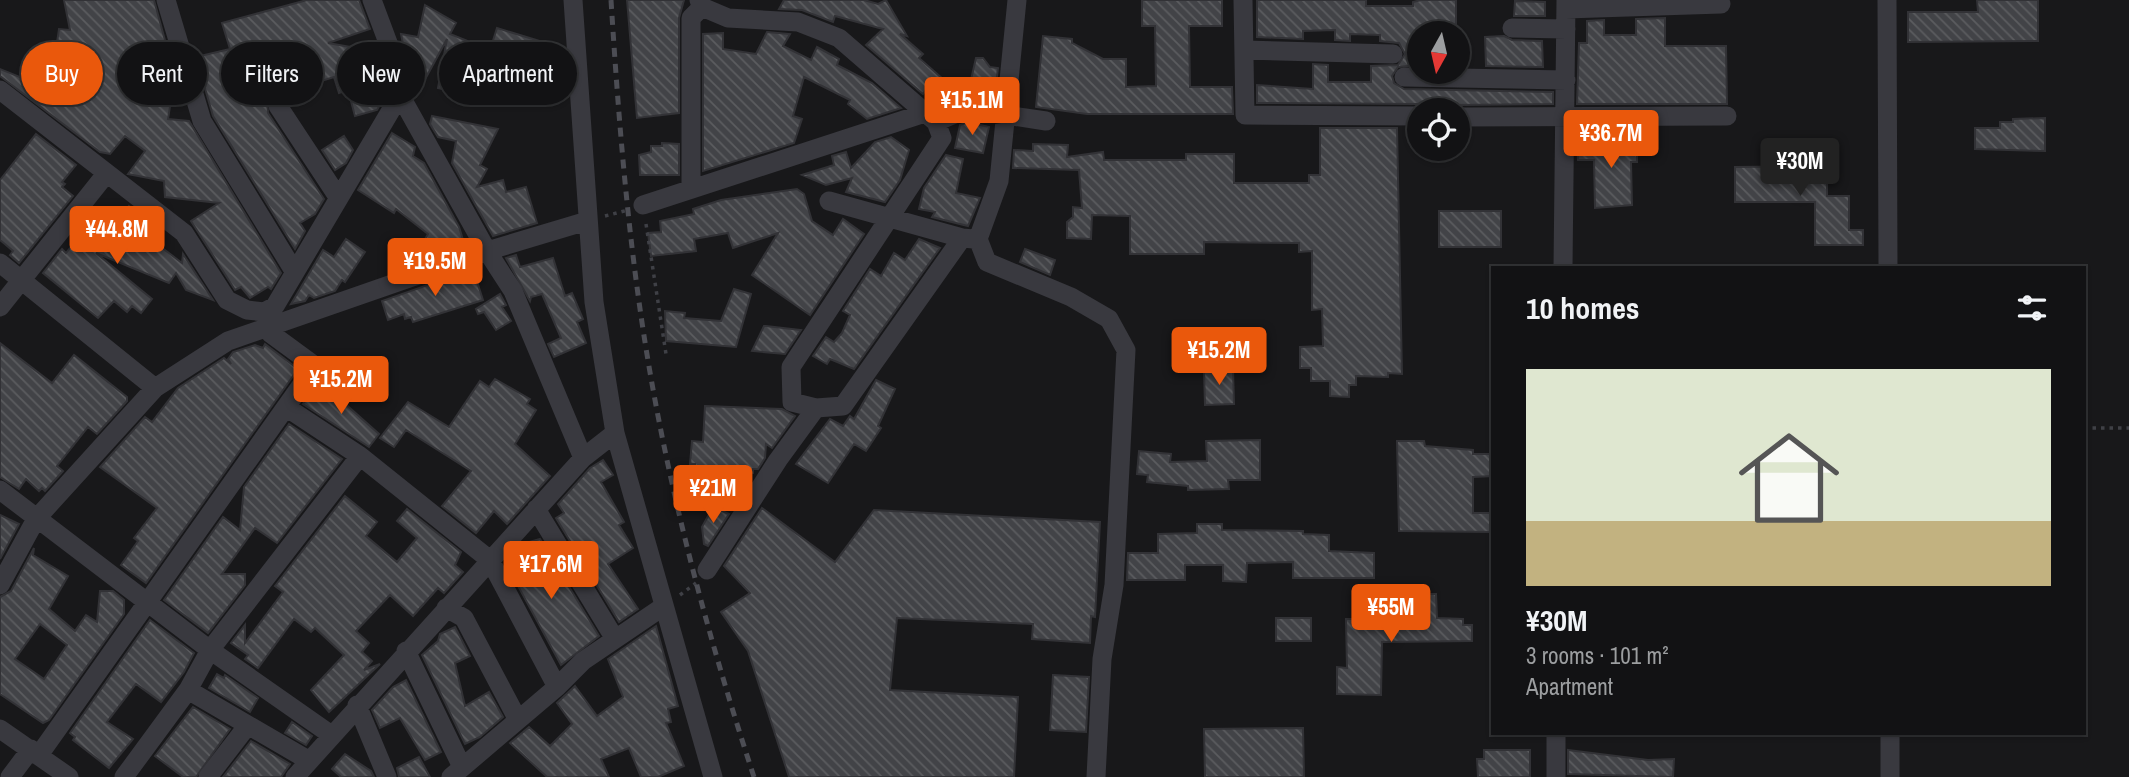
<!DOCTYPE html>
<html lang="en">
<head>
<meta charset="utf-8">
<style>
	:root { --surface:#121214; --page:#1b1b1d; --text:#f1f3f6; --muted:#9c9ea0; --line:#313234; --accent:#ea580c }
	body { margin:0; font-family:"Archivo Narrow",sans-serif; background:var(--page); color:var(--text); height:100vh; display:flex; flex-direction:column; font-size:26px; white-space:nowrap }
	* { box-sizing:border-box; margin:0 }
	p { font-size:23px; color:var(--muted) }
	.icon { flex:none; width:38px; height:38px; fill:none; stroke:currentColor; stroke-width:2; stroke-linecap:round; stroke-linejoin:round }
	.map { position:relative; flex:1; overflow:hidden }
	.details { position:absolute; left:1491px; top:266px; width:595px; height:469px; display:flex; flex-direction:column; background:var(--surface); border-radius:0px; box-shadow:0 2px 5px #0004,0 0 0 2px var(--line) }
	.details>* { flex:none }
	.hud { position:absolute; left:21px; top:42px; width:665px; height:63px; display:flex; gap:14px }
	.needle { width:46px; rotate:188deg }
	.fabs { position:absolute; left:1407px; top:21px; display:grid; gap:14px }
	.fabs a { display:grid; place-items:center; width:63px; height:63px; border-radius:50%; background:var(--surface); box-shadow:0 2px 5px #0004,0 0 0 2px var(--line); font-size:35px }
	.price { position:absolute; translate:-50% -60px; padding:0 16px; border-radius:7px; background:var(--accent); color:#fff; font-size:23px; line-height:46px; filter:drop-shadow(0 2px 4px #0008) }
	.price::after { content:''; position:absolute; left:50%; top:42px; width:21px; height:16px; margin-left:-10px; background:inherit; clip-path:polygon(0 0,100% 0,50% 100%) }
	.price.current { background:#222; color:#fff }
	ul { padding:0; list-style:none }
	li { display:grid; align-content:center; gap:14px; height:371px; padding:0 35px }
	li span { display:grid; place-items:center; height:217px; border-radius:0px; color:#555 }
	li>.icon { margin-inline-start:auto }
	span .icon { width:126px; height:126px; fill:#fffc; stroke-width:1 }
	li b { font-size:30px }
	h2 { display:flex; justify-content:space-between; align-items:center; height:84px; padding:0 35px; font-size:30px }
	.tag { padding:0 24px; border-radius:32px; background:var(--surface); box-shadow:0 2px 5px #0004,0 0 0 2px var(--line); font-size:24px; line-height:63px }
	.tag.current { background:var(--accent); color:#fff }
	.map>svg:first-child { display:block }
	.building { fill:url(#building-back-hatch); stroke:#323236; stroke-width:2; fill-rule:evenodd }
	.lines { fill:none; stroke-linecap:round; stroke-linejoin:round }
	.path { stroke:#3f4046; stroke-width:3.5; stroke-dasharray:3.5 5; stroke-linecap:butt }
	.minor { stroke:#39393f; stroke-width:19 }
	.rail { stroke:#4c4d54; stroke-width:5; stroke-dasharray:9 7; stroke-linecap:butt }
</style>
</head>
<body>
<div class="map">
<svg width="2129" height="777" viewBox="0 0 2129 777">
	<defs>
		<pattern id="building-back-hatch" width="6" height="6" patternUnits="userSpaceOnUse" patternTransform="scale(1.75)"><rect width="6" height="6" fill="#424347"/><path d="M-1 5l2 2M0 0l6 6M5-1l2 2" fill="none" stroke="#5b5c5f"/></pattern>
	</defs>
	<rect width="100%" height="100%" fill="#18181a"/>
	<path class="building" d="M64,0H154L166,44L164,45L160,70L175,72L180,89L173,88L168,119L189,121L281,273L271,289L268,287L250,298L241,287L235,290L191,221L219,203L165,197L164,181L128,174L145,151L125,136L110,154L100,152L0,76V69L27,80L34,61L53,69L59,29L70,30Z
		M307,0H359L370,29L328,43L367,50L373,67L376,66L384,98L377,110L355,116L348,90L339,93L334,77L267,98L268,113L324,199L315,214L300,223L305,231L295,249L213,116L196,57L230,49L222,23Z
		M627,0H684L679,18V113L637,118Z
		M784,0H864L878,4L886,0L907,36L900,34L923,54L919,58L951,86L938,101L926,90L923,94L866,45L883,29L835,16L833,22L802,10L779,9Z
		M1142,0H1222V26H1189L1190,87H1232L1233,114H1087L1036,107L1043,36L1072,39V43L1103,59H1126V87L1156,86L1155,26H1142Z
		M1257,0H1366V6H1413V2L1421,0H1456V28H1443V33H1419V65L1398,67L1392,76L1394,83L1404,89L1553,92V104L1458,105L1448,110H1430L1419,104L1257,103V85L1313,89V64L1328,65V82H1371V66L1398,65L1405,54L1399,43L1380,41V35L1350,34V41L1335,40V30L1303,31V39L1257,37Z
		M1977,0H2038V41L1908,42V12H1978Z
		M1515,1L1545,2V16H1514Z
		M425,5L456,23L450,34L490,50L497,28L546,43L540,72L519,65L509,105L438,88L447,39L423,83L410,80L401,34L418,37Z
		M1665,18V46H1726L1727,104H1577L1579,43H1587V21L1604,20V35H1636V19Z
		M767,32L790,34L783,46L811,60L817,47L839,59L837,65L872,83L901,108L867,119L848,104L850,100L804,77L793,116L802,119L794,143L703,171V34L723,33V49L756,54Z
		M1504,36L1512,40L1542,41L1543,67L1486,66L1485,37Z
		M976,58H983L990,67L998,68L995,93L982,92L981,99L967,97Z
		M432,116L498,129L480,165L487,169L477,187L503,180L506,192L526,187L537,223L493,236L452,163L456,141L438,137L430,124Z
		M2045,118V151L1975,149V128H2000V122H2013V119Z
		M968,122L989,127L983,153L955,148L960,125Z
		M1320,128H1397L1402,374L1388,373V377L1356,376V385H1349V397L1330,396V381H1311V368H1300V347L1323,346L1322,309L1312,310V251L1299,252V243L1204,242V254H1130V216L1092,215L1091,239L1067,238V222L1073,217V207L1082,208L1079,170L1013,168L1014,150L1033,151V144L1068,145L1067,157L1103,152L1104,160H1186V154H1234V183H1309V175H1320Z
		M392,133L415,147L413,156L424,163L459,227L465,246L410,265L428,234L396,209L394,213L358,190Z
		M36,134L76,165L62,182L65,184L62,187L73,196L19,263L10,255L13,251L0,240V180Z
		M344,136L353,150L346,163L335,170L322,150Z
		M891,137L909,150L900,180L885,202L846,192L852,178L826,185L802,175L834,165L832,156L846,152L851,168L875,142Z
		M1605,138H1637V162H1631L1632,205L1595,208L1594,160H1578L1577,143L1605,142Z
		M662,143L679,144V175H640L639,155L651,152V146H662Z
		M946,155L963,159L956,193L980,198L968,226L932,217L935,212L919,209L924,188Z
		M1827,166V196H1849V230H1863V245H1815V202H1735V167Z
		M797,189L804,194L812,221L833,235L843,219L864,234L810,315L752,275L778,233L733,248L728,233L694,239L696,251L651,256L648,233L661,232L660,221L694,214L693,209L721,200Z
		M129,206L149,221L140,231L182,263L183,254L213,300L186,290L176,273L169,283L96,253L152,299L141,313L132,306L127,312L114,301L98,318L43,273L62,249L66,253L92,220L98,225L101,220L111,228Z
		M1439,211H1501V247H1439Z
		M346,239L365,252L345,282L342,280L335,291L314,298L309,295L305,301L291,304L323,250L334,257Z
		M919,239L940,248L854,369L830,359L827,364L813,356L826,337L834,342L842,333L850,315L843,311L870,269L881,276L894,253L905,260Z
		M1025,249L1055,260L1050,275L1020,262Z
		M516,255L520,267L553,258L565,296L572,293L583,319L577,322L586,343L554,357L548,344L561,338L542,294L531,297L530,301L506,258Z
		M473,269L483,300L413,322L411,317L405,319L404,314L388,320L382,301Z
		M734,289L751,294L736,347L666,341L665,311L685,313L684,318L721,321Z
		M500,294L506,305L502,307L511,321L496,330L484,312L478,314L476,309Z
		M764,326H766L801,330L785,354L752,351Z
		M0,343L52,383L74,355L127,397V401L97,434L88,427L57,466L63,471L45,491L42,488L39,491L26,479L19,489L0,477Z
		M265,344L298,369L146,583L121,565L138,541L134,538L157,508L100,467L145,417L152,422L178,388L224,358L231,364L228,359L233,352L255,345L263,348Z
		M1233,369L1234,404L1205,405L1204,370Z
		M495,379L530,399L527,404L536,410L515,444L550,476L507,524L494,511L476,533L442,506L471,471L406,430L394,447L380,438L408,402L449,427L480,381L489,387Z
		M876,380L895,389L878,426L881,428L866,451L854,444L828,483L796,464L830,419L843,426L850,416L854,419Z
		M324,385L379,434L369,447L303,404L308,397L313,400Z
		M705,406L782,409L795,416L772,448L766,444L765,458L758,469H753V473L695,469V464H690L692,441L703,442Z
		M289,424L342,459L277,543L255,528L222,574H245V585L208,633L164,600L223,517L240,530L244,487Z
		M1260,440V480H1228L1229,489L1188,490V486L1147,482L1148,475L1137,474L1139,451L1171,454L1170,462L1207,461L1206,441Z
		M1397,441H1424L1425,446L1473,450V454H1493V476L1473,477V513H1493V532L1399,531Z
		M603,460L613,475L601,482L624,522L619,525L633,548L608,564L638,609L619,622L556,518L564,513L558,504L590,468Z
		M345,496L377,522L366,536L397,562L417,538L397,521L407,509L461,552L455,565L463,572L444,593L438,588L413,616L390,595L356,631L369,643L362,652L372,661L364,670L380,664L329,712L311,690L344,655L315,628L311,632L294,619L258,668L245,659L248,655L231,643L245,625V643L283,592L275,586Z
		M713,507L729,514L708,546L704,544L702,527Z
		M762,508L835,562L874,510L1100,522L1095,617L1091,616L1090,643L1032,639L1033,624L897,618L890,690L1018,697L1014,777H789L748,651L721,612L750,593L724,566Z
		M0,515L19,524L0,559Z
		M1197,524H1222V530L1303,531V534L1329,535V551L1374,553V578H1293V562L1247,563L1246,582L1223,581V565H1185V580H1127L1128,553H1158V534L1197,533Z
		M540,539L599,636L561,665L505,562L521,550L522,544Z
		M34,548L33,555L68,576L49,609L75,631L86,615L97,622L100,591H113L124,600V614L49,720L43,723L0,694V597L11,591ZM40,624L67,645L44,679L15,659Z
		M1419,594H1436L1437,618L1463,619V625H1472V641L1382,642L1381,695L1337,694V667L1347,668L1346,619H1419Z
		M1276,618H1311V641H1276Z
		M150,620L194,653L184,672L161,702L136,684L107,722L133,739L109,768L73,740L75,737L70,733Z
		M656,626L678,706L668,709L671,722L666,723L684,766L658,777H641L629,748L601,759L609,777H547L510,743L529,727L550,746L572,724L557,703L575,686L597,716L623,697L608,659Z
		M455,627L470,656L455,663L465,706L489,692L503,717L480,737L465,744L422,655L438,641L440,634Z
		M217,674L224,678L225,675L258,698L250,712L209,688Z
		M1053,675L1089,677L1086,732L1050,730Z
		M406,680L441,752L425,760L400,718L380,728L372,710L393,687Z
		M193,707L230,729L196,777H183L155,756Z
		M292,722L312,736L306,745L285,733Z
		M1303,728L1304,777H1205L1204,729Z
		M251,741L290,764L281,777H223Z
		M1484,750H1530V777H1478L1477,759H1484Z
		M1568,750L1648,760L1674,759L1673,777L1568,774Z
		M345,754L371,771L374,777H341L332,769Z
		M419,757L430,777H399L397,768Z"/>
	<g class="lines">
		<path class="path" d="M605,216L628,210
			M646,224L666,354
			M2084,428H2129
			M680,595L696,583"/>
		<path class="minor" d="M166,0L202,121L294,271
			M372,0L393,56L400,95L487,251L513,291L583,458
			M573,0L594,302L615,433L713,777
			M699,0L702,7L728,18L798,22L839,38L936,122L942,138L791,367L792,402L816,408L843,406L962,238
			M1017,0L999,181L978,239L987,262L1071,297L1109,319L1126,350L1114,585L1102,659L1096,777
			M1243,0L1245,115L1419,116
			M1887,0L1888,268
			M1566,9L1721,4
			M1512,28L1566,29
			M1244,50L1393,54
			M1404,77L1566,80
			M0,90L184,233L227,300L247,310L264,312L270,333L315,366L39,755
			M278,106L338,197
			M1458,117L1727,116
			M936,122L966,109L1046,121
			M691,188V18L702,7
			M829,201L962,238L974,239
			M643,205L925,113
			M0,263L155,388
			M1563,268L1566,0
			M0,307L106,174
			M264,312L275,306L400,95
			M360,456L490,560L557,687
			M0,490L210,650L330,734
			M536,509L615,639
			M707,570L778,460L816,408
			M0,585L36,519L155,388L228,341L487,251L587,221
			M446,608L464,618L518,720
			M406,651L462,767
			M188,690L210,650L360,456L286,407
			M357,705L387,777
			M0,729L69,777
			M1556,733V777
			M1890,733V777
			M10,777L31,749
			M124,777L188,690L308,760
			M208,777L248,725
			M295,777L583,458L615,433
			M451,777L557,687L583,661L664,606"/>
		<path class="rail" d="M611,0C619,126 629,253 651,378C675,514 711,646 754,777"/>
	</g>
</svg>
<div class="fabs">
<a><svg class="needle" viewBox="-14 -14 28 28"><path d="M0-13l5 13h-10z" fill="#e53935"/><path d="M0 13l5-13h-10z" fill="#9c9ea0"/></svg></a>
<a><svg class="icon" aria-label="locate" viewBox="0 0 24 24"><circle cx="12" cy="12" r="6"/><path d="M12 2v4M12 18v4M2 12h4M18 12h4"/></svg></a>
</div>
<b class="price" style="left:972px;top:137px">¥15.1M</b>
<b class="price" style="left:1611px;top:170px">¥36.7M</b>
<b class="price current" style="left:1800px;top:198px">¥30M</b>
<b class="price" style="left:117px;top:266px">¥44.8M</b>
<b class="price" style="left:435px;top:298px">¥19.5M</b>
<b class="price" style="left:1219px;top:387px">¥15.2M</b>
<b class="price" style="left:341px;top:416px">¥15.2M</b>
<b class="price" style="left:713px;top:525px">¥21M</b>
<b class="price" style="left:551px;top:601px">¥17.6M</b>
<b class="price" style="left:1391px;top:644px">¥55M</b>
<div class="hud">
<a class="tag current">Buy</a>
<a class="tag">Rent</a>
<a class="tag">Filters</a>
<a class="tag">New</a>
<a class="tag">Apartment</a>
</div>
<section class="details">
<h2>10 homes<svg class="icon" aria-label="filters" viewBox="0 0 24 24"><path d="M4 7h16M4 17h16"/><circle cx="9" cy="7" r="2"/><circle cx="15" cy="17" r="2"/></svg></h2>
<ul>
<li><span style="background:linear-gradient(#dfe7d0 70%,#c2b280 0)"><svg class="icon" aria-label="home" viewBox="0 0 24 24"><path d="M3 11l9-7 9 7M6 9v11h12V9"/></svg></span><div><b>¥30M</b><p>3 rooms · 101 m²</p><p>Apartment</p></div></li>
</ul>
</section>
</div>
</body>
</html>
